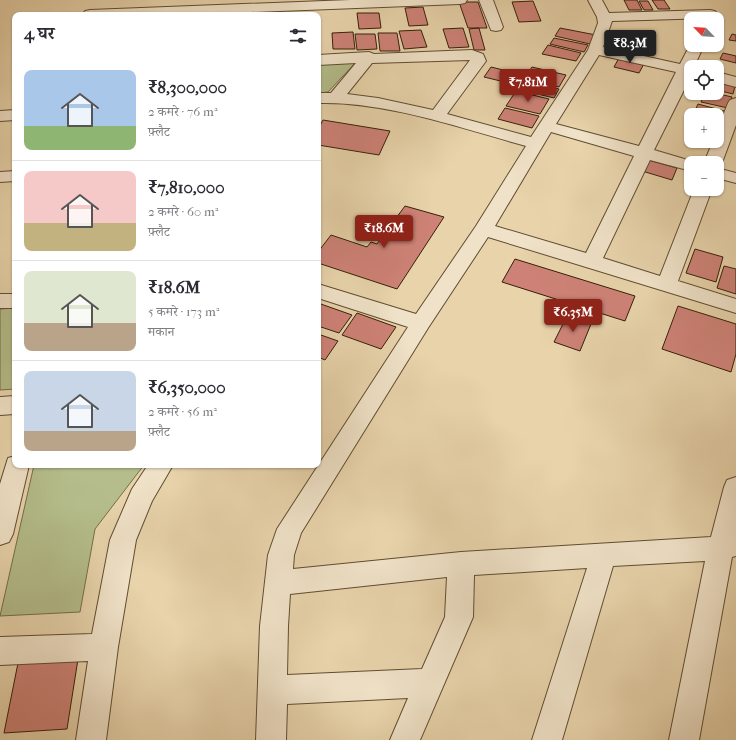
<!DOCTYPE html>
<html lang="hi">
<head>
<meta charset="utf-8">
<style>
	:root { --surface:#fff; --page:#f2f2f3; --text:#2b2b33; --muted:#7c7c81; --line:#e1e1e2; --accent:#8f2418 }
	body { margin:0; font-family:"IM FELL French Canon","Noto Serif Devanagari",serif; background:var(--page); color:var(--text); height:100vh; display:flex; flex-direction:column; font-size:15px; white-space:nowrap }
	* { box-sizing:border-box; margin:0 }
	p { font-size:13px; color:var(--muted) }
	.icon { flex:none; width:22px; height:22px; fill:none; stroke:currentColor; stroke-width:2; stroke-linecap:round; stroke-linejoin:round }
	.map { position:relative; flex:1; overflow:hidden }
	.details { position:absolute; left:12px; top:12px; width:309px; height:456px; display:flex; flex-direction:column; background:var(--surface); border-radius:8px; box-shadow:0 1px 3px #0004 }
	.details>* { flex:none }
	.needle { width:26px; rotate:295deg }
	.buttons { position:absolute; left:684px; top:12px; display:grid; gap:8px }
	.buttons a { display:grid; place-items:center; width:40px; height:40px; border-radius:8px; background:var(--surface); box-shadow:0 1px 3px #0004; font-size:20px }
	.price { position:absolute; translate:-50% -34px; padding:0 9px; border-radius:4px; background:var(--accent); color:#fff; font-size:13px; line-height:26px; filter:drop-shadow(0 1px 2px #0008) }
	.price::after { content:''; position:absolute; left:50%; top:24px; width:12px; height:9px; margin-left:-6px; background:inherit; clip-path:polygon(0 0,100% 0,50% 100%) }
	.price.active { background:#222; color:#fff }
	ul { padding:0; list-style:none }
	li { display:flex; align-items:center; gap:12px; height:100px; padding:0 12px }
	li+li { border-top:1px solid var(--line) }
	li span { display:grid; place-items:center; flex:none; width:112px; height:80px; border-radius:8px; color:#555 }
	li>.icon { margin-inline-start:auto }
	span .icon { width:48px; height:48px; fill:#fffc; stroke-width:1 }
	li b { font-size:17px }
	h2 { display:flex; justify-content:space-between; align-items:center; height:48px; padding:0 12px; font-size:17px }
	.map>svg:first-child { display:block }
	.green { fill:#b4bd8b; stroke:#746e4a }
	.building { fill:#ce8277; stroke:#332008 }
	.lines { fill:none; stroke-linecap:round; stroke-linejoin:round }
	.minor-casing { stroke:#604d31; stroke-width:2 }
	.minor { fill:#f0e2c8; fill-rule:evenodd }
</style>
</head>
<body>
<div class="map">
<svg width="736" height="740" viewBox="0 0 736 740">
	<rect width="100%" height="100%" fill="#e8d3ab"/>
	<filter id="stains"><feTurbulence type="fractalNoise" baseFrequency=".005" numOctaves="4"/><feColorMatrix values="0 0 0 0 .2 0 0 0 0 .09 0 0 0 0 .02 0 0 0 .5 -.17"/></filter>
	<radialGradient id="worn" r=".72"><stop offset=".6" stop-color="#630" stop-opacity="0"/><stop offset="1" stop-color="#630" stop-opacity=".3"/></radialGradient>
	<path class="green" d="M357,61L328,92L318,93V62Z
		M15,308V389L0,390V309Z
		M34,465H144L95,529L80,612L0,616Z"/>
	<path class="building" d="M624,0H637L642,10H629Z
		M652,0H664L670,9H658Z
		M533,1L541,21L519,22L512,2Z
		M639,1H648L653,10H644Z
		M459,2H478L487,28H468Z
		M423,7L428,25L409,26L405,8Z
		M357,13H379L381,28L359,29Z
		M463,28L469,47L449,48L443,29Z
		M479,28L485,50H474L469,29Z
		M560,28L596,35L590,44L555,36Z
		M421,30L427,47L404,49L399,31Z
		M353,32L355,49H333L332,33Z
		M378,33H397L400,51H380Z
		M355,34H375L377,49L357,50Z
		M732,34L736,35V41L729,40Z
		M554,38L588,45L584,52L550,44Z
		M548,45L581,53L576,61L542,54Z
		M723,53L736,56V63L720,59Z
		M620,56L645,62L639,73L614,67Z
		M491,67L520,74L513,84L484,77Z
		M532,67L566,75L559,87L524,79Z
		M717,78L736,82L733,94L717,90Z
		M523,81L559,89L554,98L517,89Z
		M516,91L549,99L540,114L506,106Z
		M705,93H715L732,97L728,108L701,102Z
		M698,104L728,112L723,125L717,124V115H693Z
		M505,108L539,116L532,128L498,119Z
		M323,120L390,131L379,155L318,145V129Z
		M690,126L691,127V137L685,136Z
		M648,160L677,168L672,180L642,171Z
		M405,206L444,217L397,289L318,263V252L331,235L367,247L371,242L377,244Z
		M695,249L723,257L716,282L686,273Z
		M515,259L635,296L625,321L502,282Z
		M724,266L736,269V294L717,288Z
		M318,303L352,315L339,333L318,326Z
		M678,306L736,324V354L731,372L662,349Z
		M357,313L396,327L381,349L342,335Z
		M567,316L591,324L580,351L554,342Z
		M318,334L338,341L325,360L318,357Z
		M78,659L67,729L4,733L18,663Z"/>
	<g class="lines">
		<g class="minor-casing">
			<path id="minor" d="M350,0H467L465,3L460,4L175,15L83,14L85,11L90,10Z
				M479,0H493L503,27L501,30L496,31L491,30Z
				M588,0H602L609,13L710,10L715,11L717,14L715,17L710,18L612,21L603,47L680,64L691,43V45H704L694,67H691V76L654,150L698,163H691V171L650,160L603,258L660,276L694,189H712L678,281L736,299V313L488,237L428,328L301,533L294,555L293,569L461,552L711,537L724,487L727,480L736,477V556L732,557L699,740H669L705,561L613,566L562,740H532L587,568L474,575L473,617L420,740H390L408,698L287,704L286,740H256L260,626L268,555L277,529L408,327L318,298V284L416,314L476,226L526,146C461,128 385,101 318,103V93H331L356,63L318,65V55L369,52L374,54L472,50L483,54L486,61L447,114L531,137L588,50L598,23L597,17ZM599,55L676,72L639,146L556,124ZM470,60L433,110L378,98L347,94L372,63ZM551,132L634,156L586,253L495,226ZM447,577L445,617L422,669L287,675L288,626L290,594Z
				M717,72L736,77V87L717,82Z
				M736,98V125L722,163L717,167V163H704L713,141H717V131L728,103L730,100Z
				M15,110V120L0,121V111Z
				M717,168L736,173V183L717,178Z
				M15,171V181L0,182V172Z
				M0,294H15V308H0Z
				M15,396V414L0,415V397Z
				M15,456V465H29L13,534L9,542L0,545V484L8,458Z
				M148,465H173L152,501L136,540L118,647L106,740H76L88,661L0,665V637L92,634L110,540L132,489Z"/>
		</g>
		<use href="#minor" class="minor"/>
	</g>
	<rect width="100%" height="100%" filter="url(#stains)"/>
	<rect width="100%" height="100%" fill="url(#worn)"/>
</svg>
<div class="buttons">
<a><svg class="needle" viewBox="-14 -14 28 28"><path d="M0-13l5 13h-10z" fill="#e53935"/><path d="M0 13l5-13h-10z" fill="#7c7c81"/></svg></a>
<a><svg class="icon" aria-label="locate" viewBox="0 0 24 24"><circle cx="12" cy="12" r="6"/><path d="M12 2v4M12 18v4M2 12h4M18 12h4"/></svg></a>
<a>+</a>
<a>−</a>
</div>
<b class="price active" style="left:630px;top:64px">₹8.3M</b>
<b class="price" style="left:528px;top:103px">₹7.81M</b>
<b class="price" style="left:384px;top:249px">₹18.6M</b>
<b class="price" style="left:573px;top:333px">₹6.35M</b>
<section class="details">
<h2>4 घर<svg class="icon" aria-label="filters" viewBox="0 0 24 24"><path d="M4 7h16M4 17h16"/><circle cx="9" cy="7" r="2"/><circle cx="15" cy="17" r="2"/></svg></h2>
<ul>
<li><span style="background:linear-gradient(#a9c7e8 70%,#8fb573 0)"><svg class="icon" aria-label="home" viewBox="0 0 24 24"><path d="M3 11l9-7 9 7M6 9v11h12V9"/></svg></span><div><b>₹8,300,000</b><p>2 कमरे · 76 m²</p><p>फ़्लैट</p></div></li>
<li><span style="background:linear-gradient(#f6c9c9 65%,#c2b280 0)"><svg class="icon" aria-label="home" viewBox="0 0 24 24"><path d="M3 11l9-7 9 7M6 9v11h12V9"/></svg></span><div><b>₹7,810,000</b><p>2 कमरे · 60 m²</p><p>फ़्लैट</p></div></li>
<li><span style="background:linear-gradient(#dfe7d0 65%,#b9a48a 0)"><svg class="icon" aria-label="home" viewBox="0 0 24 24"><path d="M3 11l9-7 9 7M6 9v11h12V9"/></svg></span><div><b>₹18.6M</b><p>5 कमरे · 173 m²</p><p>मकान</p></div></li>
<li><span style="background:linear-gradient(#c9d6e8 75%,#b9a48a 0)"><svg class="icon" aria-label="home" viewBox="0 0 24 24"><path d="M3 11l9-7 9 7M6 9v11h12V9"/></svg></span><div><b>₹6,350,000</b><p>2 कमरे · 56 m²</p><p>फ़्लैट</p></div></li>
</ul>
</section>
</div>
</body>
</html>
